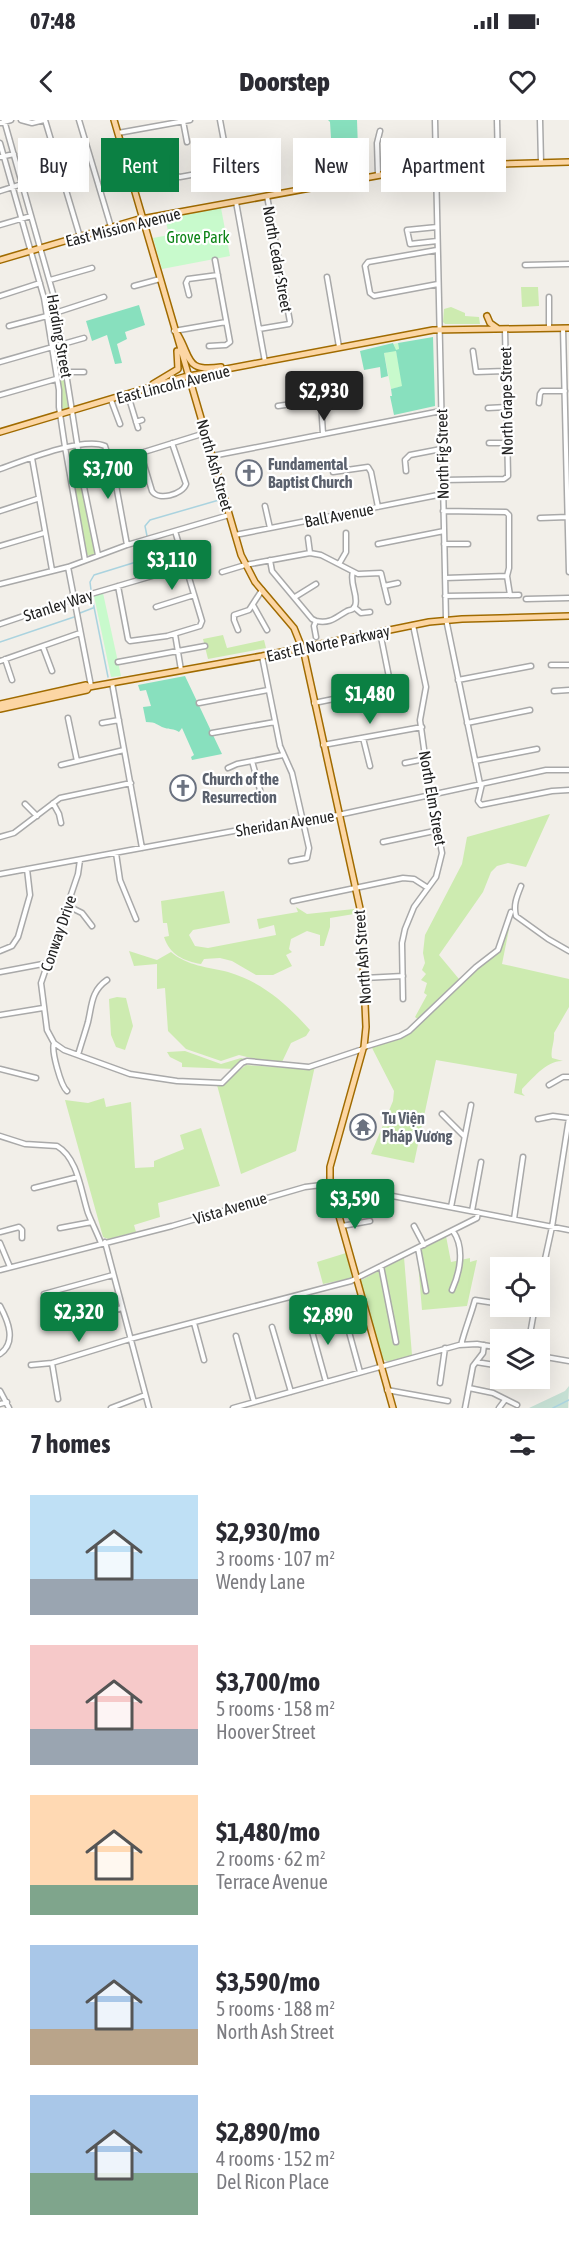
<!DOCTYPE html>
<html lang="en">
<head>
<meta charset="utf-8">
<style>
	:root { --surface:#fff; --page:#f7f7f7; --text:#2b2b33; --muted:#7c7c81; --accent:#0b8043 }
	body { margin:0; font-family:"Asap Condensed",sans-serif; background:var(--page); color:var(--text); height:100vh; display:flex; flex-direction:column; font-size:22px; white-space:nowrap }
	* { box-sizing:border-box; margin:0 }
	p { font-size:20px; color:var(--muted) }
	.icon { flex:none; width:33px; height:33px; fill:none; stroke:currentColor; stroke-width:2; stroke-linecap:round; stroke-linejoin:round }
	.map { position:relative; height:1288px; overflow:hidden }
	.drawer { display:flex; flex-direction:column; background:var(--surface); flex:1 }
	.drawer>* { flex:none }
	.guide { position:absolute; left:18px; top:18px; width:534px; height:54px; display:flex; gap:12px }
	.tools { position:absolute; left:490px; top:1137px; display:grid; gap:12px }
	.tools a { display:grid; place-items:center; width:60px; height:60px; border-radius:0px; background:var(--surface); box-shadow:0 6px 24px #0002; font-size:30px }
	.price { position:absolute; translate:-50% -51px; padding:0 14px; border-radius:6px; background:var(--accent); color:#fff; font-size:20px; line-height:39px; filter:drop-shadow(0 2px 3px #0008) }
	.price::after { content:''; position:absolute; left:50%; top:36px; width:18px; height:14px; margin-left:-9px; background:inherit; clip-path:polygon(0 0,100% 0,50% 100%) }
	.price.selected { background:#222; color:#fff }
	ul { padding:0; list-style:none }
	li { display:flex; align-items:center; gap:18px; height:150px; padding:0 30px }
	li span { display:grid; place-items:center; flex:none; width:168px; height:120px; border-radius:0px; color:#555 }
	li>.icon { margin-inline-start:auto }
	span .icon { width:72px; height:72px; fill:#fffc; stroke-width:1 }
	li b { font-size:26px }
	h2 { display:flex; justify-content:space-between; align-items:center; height:72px; padding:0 30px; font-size:26px }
	.chip { padding:0 21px; border-radius:0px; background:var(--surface); box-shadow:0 6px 24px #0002; font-size:21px; line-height:54px }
	.chip.selected { background:var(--accent); color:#fff }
	.status { display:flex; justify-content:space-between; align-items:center; height:42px; padding:0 30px; background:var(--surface); direction:ltr }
	.status svg { height:16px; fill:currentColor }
	header { display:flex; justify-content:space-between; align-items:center; height:78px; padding:0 30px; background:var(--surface); font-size:27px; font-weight:800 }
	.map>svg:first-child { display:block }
	.grass { fill:#cdebb0 }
	.wetland { fill:#c6e0d4 }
	.park { fill:#c8facc }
	.pitch { fill:#88e0be }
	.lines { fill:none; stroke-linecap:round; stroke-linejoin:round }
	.stream { stroke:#aad3df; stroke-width:1.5 }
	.minor-casing { stroke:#a9a9a9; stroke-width:7 }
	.major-casing { stroke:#a06b00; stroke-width:8 }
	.minor { stroke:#fff; stroke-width:4 }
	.major { stroke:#fcd6a4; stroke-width:5 }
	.labels { text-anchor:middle; stroke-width:4.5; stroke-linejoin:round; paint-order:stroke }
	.street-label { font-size:16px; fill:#222; stroke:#fff }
	.park-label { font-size:16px; fill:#0c8416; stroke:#fff }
	.worship-label { font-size:16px; font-weight:bold; fill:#5b616d; stroke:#fff; text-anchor:start }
</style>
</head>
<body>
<div class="status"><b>07:48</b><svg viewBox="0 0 49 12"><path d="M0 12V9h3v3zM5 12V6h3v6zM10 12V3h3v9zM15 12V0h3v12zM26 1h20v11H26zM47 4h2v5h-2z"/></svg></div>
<header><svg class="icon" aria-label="back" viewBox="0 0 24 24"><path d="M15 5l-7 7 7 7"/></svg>Doorstep<svg class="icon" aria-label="heart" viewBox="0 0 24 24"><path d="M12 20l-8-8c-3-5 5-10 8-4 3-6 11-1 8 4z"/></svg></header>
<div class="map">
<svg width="569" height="1288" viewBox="0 0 569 1288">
	<rect width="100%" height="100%" fill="#f2efe9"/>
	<path class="grass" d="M521,167H538L539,186L522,187Z
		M451,187L465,193V196L479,197L480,204H445L443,202L444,189Z
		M60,228L70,287L64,290L60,286L54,231Z
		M75,329L78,330L96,433L90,436L86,434L68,334L70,330Z
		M223,515L227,528L264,520L266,528L208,539L203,519Z
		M550,694L526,747L508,743L497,746L491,752L483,772L439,835L459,859L419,900L415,897L427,875L424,873L427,863L421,860L426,854L422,850L425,843L423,833L425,815L462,744L467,717Z
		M224,771L230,803L193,810L189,815L195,826L208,828L276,815L274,805L259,809L257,799L298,792L296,787L307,794L354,789V794L330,798V807L324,826H320V815L307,811L291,819L289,829L292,832L286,835L292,846L273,855H256L232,841L220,838L204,839L201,844C184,841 170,835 164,817L169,816L167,803H163L161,781Z
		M508,808L509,809L502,844L569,859V887L554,913C555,922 550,930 552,938L563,941C547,940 532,959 522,969V973L525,976L514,973L517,954L436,940L414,1043L371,1034L393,981L394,971L371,926L408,914L470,854L501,829Z
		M129,831L157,840L171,832C187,846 208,847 228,852C262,862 287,884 310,910L306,916L291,923L282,942L255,939L239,935L221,941L186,929L168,911L165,868L157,869V844L134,846Z
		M117,877L126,878L133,906L125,930L116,927L111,915L109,879Z
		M185,931L221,944L241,938L250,940L235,949L182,947V943L170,937L167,932Z
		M246,945L303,949L315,946L296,1031L241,1054L217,965L226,961Z
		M104,978L106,987L131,982L135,1048L154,1047V1041L184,1029L180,1015L201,1008L220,1066L158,1083L160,1097L134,1105L136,1112L108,1119L103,1117L65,980L88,983Z
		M446,1116L451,1142L470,1138V1142L477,1140L467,1186L422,1190L417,1131Z
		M346,1133L352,1158L323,1164L317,1142Z
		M404,1137L412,1235L388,1242L382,1239L360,1161Z"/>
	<path class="wetland" d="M569,1266L568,1288H529L565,1271Z"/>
	<path class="park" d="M221,88L230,136L162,149L153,118L169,115L165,98Z
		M398,223L399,230L396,231L403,266L391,269L384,233L395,230L394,224Z
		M103,473L121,556L111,557L94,476Z"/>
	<path class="pitch" d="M328,0H357L358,29L332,34L330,2Z
		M139,185L145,205L125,212L127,219L117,224L122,243L115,244L107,215L92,221L86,201Z
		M433,217L435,286L394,295L390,276H392L391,269L402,266L396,231L384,233L388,256L381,258L380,247L364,250L360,231L393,223L396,230L399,229L398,223Z
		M185,556L222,634L192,640L191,637L194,635L182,608L179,612C173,608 170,610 165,608C156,605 157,602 146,602L143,587L151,586L146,570L140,571L138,565Z"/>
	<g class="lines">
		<path class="stream" d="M147,416L145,406L150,400L219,380
			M91,470L90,462L94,455L149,438L152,432L149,423
			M92,477L108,557
			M80,493L93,488
			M0,522L74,497
			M553,1288L569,1280"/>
		<g class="minor-casing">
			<path id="minor" d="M4,0L54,177L84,367L98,435
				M21,0L32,3L44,0
				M45,0L80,117
				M79,0L111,107
				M435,0L446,499L480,664
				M497,0L498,44
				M540,0L541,43
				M183,1L187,22
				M0,3L11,0
				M118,13L190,0
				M0,23L44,178L59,270V287L65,327L85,440
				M0,37L14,34
				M127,45L148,42L156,45L171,55L180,57L229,48L220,0
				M378,55L377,23L380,11
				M0,71L22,64
				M236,82L265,242
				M0,105L31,96
				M437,107L407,110L410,124L437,121
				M437,130L368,142L365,146L370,173L374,176L438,164
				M525,145L569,144
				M327,157L339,227
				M50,160L92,148
				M134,166L160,159
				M189,175L186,163L188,159L218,155
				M0,176L40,163
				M549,177V208
				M58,192L104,177
				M9,206L47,196
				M563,208L569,452
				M259,209L289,204L290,202L267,76
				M174,211L226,202
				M209,226L226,225L230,222L215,140
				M473,231L476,252L505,251
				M0,242L84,218
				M67,252H84
				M0,275L56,259
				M128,275L138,308
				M111,280L120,304
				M539,283L540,274L542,271H565
				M278,286L319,280L321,283L323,314
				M488,288L507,287
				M136,302L142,300
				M172,323L186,364C182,375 158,381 152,371L142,338L144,332L205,313
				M489,323H507
				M212,336L441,291
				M32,338L52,450
				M0,349C22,341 84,316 105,326L114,354L127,425
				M406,351L405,340L410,335L441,329
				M333,352L368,347L371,352L378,387
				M442,360L504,359L508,356L505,209
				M265,386L270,408
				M0,391L37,379
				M443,391L506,392L509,395V448L507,456L510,475
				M540,398L568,397
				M235,415L443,374
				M308,418L310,433
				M378,424L444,411
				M444,424H468
				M0,426L44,413
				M270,440L272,451L312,499L316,501
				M339,444L346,432V413
				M68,447L91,566
				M222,452L245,445L310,433L321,435L358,454L381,453L388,482
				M445,458L507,456
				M0,464L68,447L127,425L229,395
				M118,466L128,519L130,521L167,516L200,506L202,501L175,411
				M384,466L398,463
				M445,476L519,475
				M295,477L316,464
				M526,479L569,478
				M253,485L267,510
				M156,487L194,475
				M354,487L361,493L370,492
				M316,501C331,504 336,497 347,491C351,489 353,491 355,486C359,476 349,463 353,452
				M316,501L314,506L316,517
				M0,504L74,479L186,446
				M238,510L234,500V495L249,490L262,470
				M380,512L393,577
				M175,514L181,550
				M43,527L52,551
				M262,536L280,626L292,653L309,728L307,738L291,741
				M5,539L12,560
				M0,541L80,513
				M118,542L205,526
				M551,545H569
				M458,560L531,546
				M112,563L142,728
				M554,571L569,570
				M199,583L268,570
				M314,583L363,573
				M68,598L77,641
				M102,603L119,600
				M467,603L530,590
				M212,613L275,602
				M363,618L370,646
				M323,625L422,607
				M252,641L260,670
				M475,641L537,629
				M405,643L425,639
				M61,645L124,630
				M228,648L237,644L283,635
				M482,664L478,681L481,685L552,671L569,670
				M53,683L59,694L61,703
				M25,684L37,696
				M0,717L14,713L60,678L131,663
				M383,722L439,710
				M116,733L120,760L136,799
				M80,740L78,754L41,863L47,910L54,923L64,930L130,954L177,961L222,963L242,943L247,941L309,947L363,929L364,927L400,916L409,911L476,847L498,830L511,792
				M0,754L239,710L338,695L546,650H569
				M521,766C517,776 513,785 516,796L548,819L569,831
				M293,781L403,758L414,759L428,768
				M68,786L82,793L92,806
				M0,831L12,826L18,817L30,775L27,749
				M0,852L48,843
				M364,858L403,856
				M403,879L402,823L405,809L414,787L436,757L442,733L429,665L420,600L426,567L413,505
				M0,895L43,888
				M54,923C51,931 61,966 67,971
				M78,935C81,924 85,913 88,902C92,885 91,871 107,860
				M0,949L36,958
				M549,965L563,957H569
				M442,994L464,1016
				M538,999L553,996L569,998
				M0,1016L25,1024L57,1026C78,1038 81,1072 88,1093C92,1103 97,1113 101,1123
				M34,1068L78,1057
				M451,1087L471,985
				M472,1091L481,1042
				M514,1099L523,1037
				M342,1106L370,1101
				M414,1106L424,1125
				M60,1108L92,1102
				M0,1112L19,1107L22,1110V1118
				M105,1122L149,1288
				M0,1123L10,1147
				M418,1128L426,1171
				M503,1143L530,1148
				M381,1146L396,1222
				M0,1150L172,1106L305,1067L330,1064L569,1110
				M540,1162L552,1107L569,998
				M452,1170C460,1152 465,1128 453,1111
				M44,1174L113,1155
				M0,1186C8,1201 17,1222 0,1234
				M513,1186L534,1191
				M343,1190L360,1252
				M308,1197L326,1262
				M194,1203L204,1240
				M63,1207L74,1201L122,1188
				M272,1207L291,1272
				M236,1216L254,1282
				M529,1220L535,1186
				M461,1225C465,1209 471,1195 475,1180L501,1184
				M540,1236L569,1241
				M476,1242L501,1246
				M52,1243L58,1279
				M31,1245L52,1243L130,1219L351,1161L477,1098L478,1092
				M440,1263L445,1228
				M469,1268L493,1273L517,1285
				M387,1270L448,1281
				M0,1271L9,1288
				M0,1284L7,1282
				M111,1288L145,1275
				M233,1288L459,1225L477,1224L501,1228
				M465,1288L473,1246L483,1233L484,1225
				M499,1288L505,1280"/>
		</g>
		<g class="major-casing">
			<path id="major" d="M114,0L241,435L255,462L294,508L304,533L361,793L366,907L364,927
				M0,140L136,100L430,46L569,42
				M487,196L490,203L497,208
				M178,215C192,239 185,252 221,247
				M153,264L178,249L177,231
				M0,312L184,257L433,210L569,208
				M0,584L86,565L89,567L262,536L429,502L462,499L569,496
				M0,589L87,570L89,567
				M363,929L330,1047V1064L393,1288"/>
		</g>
		<use href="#minor" class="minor"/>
		<use href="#major" class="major"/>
	</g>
	<defs>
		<g id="church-ring" transform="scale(1.35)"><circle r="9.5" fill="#fff" stroke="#6b7280" stroke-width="1.5"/><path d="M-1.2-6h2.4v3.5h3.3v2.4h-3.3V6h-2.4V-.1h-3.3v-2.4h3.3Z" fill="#6b7280"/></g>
		<g id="temple-ring" transform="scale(1.35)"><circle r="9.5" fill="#fff" stroke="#6b7280" stroke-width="1.5"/><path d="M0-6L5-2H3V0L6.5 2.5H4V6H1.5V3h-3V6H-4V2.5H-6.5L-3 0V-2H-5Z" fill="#6b7280"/></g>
	</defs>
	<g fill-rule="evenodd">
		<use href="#church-ring" x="249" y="353"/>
		<use href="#church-ring" x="183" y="668"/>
		<use href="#temple-ring" x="363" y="1007"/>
	</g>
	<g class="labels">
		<g class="street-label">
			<text transform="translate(123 107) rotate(-14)" y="6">East Mission Avenue</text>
			<text transform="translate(278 139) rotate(80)" y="6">North Cedar Street</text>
			<text transform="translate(60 216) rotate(80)" y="6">Harding Street</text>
			<text transform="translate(173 264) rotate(-14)" y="6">East Lincoln Avenue</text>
			<text transform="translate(506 281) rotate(-91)" y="6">North Grape Street</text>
			<text transform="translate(442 334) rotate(-91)" y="6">North Fig Street</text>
			<text transform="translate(215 345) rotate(74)" y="6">North Ash Street</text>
			<text transform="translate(339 395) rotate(-11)" y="6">Ball Avenue</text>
			<text transform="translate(58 485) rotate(-18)" y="6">Stanley Way</text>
			<text transform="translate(328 523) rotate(-12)" y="6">East El Norte Parkway</text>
			<text transform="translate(433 678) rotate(80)" y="6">North Elm Street</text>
			<text transform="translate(285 703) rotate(-9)" y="6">Sheridan Avenue</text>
			<text transform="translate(58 813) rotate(-71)" y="6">Conway Drive</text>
			<text transform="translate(362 837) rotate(-94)" y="6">North Ash Street</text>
			<text transform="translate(230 1088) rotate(-17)" y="6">Vista Avenue</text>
		</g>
		<g class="park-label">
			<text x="198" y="123">Grove Park</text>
		</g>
		<g class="worship-label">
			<text x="268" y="350">Fundamental<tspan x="268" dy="18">Baptist Church</tspan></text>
			<text x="202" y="665">Church of the<tspan x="202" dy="18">Resurrection</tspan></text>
			<text x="382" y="1004">Tu Viện<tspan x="382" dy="18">Pháp Vương</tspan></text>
		</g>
	</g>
</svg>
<div class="tools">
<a><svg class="icon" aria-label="locate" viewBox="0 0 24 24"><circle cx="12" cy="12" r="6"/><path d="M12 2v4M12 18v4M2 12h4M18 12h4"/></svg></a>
<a><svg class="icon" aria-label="layers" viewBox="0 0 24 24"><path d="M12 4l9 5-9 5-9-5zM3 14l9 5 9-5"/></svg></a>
</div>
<b class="price selected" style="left:324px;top:302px">$2,930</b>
<b class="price" style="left:108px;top:380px">$3,700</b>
<b class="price" style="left:172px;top:471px">$3,110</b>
<b class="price" style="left:370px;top:605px">$1,480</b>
<b class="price" style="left:355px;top:1110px">$3,590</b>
<b class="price" style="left:79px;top:1223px">$2,320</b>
<b class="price" style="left:328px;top:1226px">$2,890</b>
<div class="guide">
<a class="chip">Buy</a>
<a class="chip selected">Rent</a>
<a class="chip">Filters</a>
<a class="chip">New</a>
<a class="chip">Apartment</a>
</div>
</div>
<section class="drawer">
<h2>7 homes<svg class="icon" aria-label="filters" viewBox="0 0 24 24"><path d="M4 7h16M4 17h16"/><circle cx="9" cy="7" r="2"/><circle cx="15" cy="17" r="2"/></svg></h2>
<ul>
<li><span style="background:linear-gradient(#bfe0f5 70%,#9aa5b1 0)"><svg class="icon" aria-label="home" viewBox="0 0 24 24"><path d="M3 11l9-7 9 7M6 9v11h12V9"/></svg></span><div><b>$2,930/mo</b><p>3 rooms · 107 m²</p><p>Wendy Lane</p></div></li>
<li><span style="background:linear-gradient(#f6c9c9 70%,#9aa5b1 0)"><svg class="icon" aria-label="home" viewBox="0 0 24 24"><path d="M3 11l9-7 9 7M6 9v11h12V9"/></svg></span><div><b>$3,700/mo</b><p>5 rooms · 158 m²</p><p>Hoover Street</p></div></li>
<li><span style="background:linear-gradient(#ffd9b3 75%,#7fa58c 0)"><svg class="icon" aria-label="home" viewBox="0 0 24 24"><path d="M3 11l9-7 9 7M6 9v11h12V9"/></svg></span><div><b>$1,480/mo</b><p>2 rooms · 62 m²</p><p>Terrace Avenue</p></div></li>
<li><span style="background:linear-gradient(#a9c7e8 70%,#b9a48a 0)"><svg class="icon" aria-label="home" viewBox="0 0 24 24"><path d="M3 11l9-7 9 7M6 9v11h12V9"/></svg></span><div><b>$3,590/mo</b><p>5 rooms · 188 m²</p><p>North Ash Street</p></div></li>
<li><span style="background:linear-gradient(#a9c7e8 65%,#7fa58c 0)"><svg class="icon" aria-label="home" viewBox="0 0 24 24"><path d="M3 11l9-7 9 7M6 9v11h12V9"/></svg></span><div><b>$2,890/mo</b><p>4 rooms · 152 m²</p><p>Del Ricon Place</p></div></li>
</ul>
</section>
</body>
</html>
